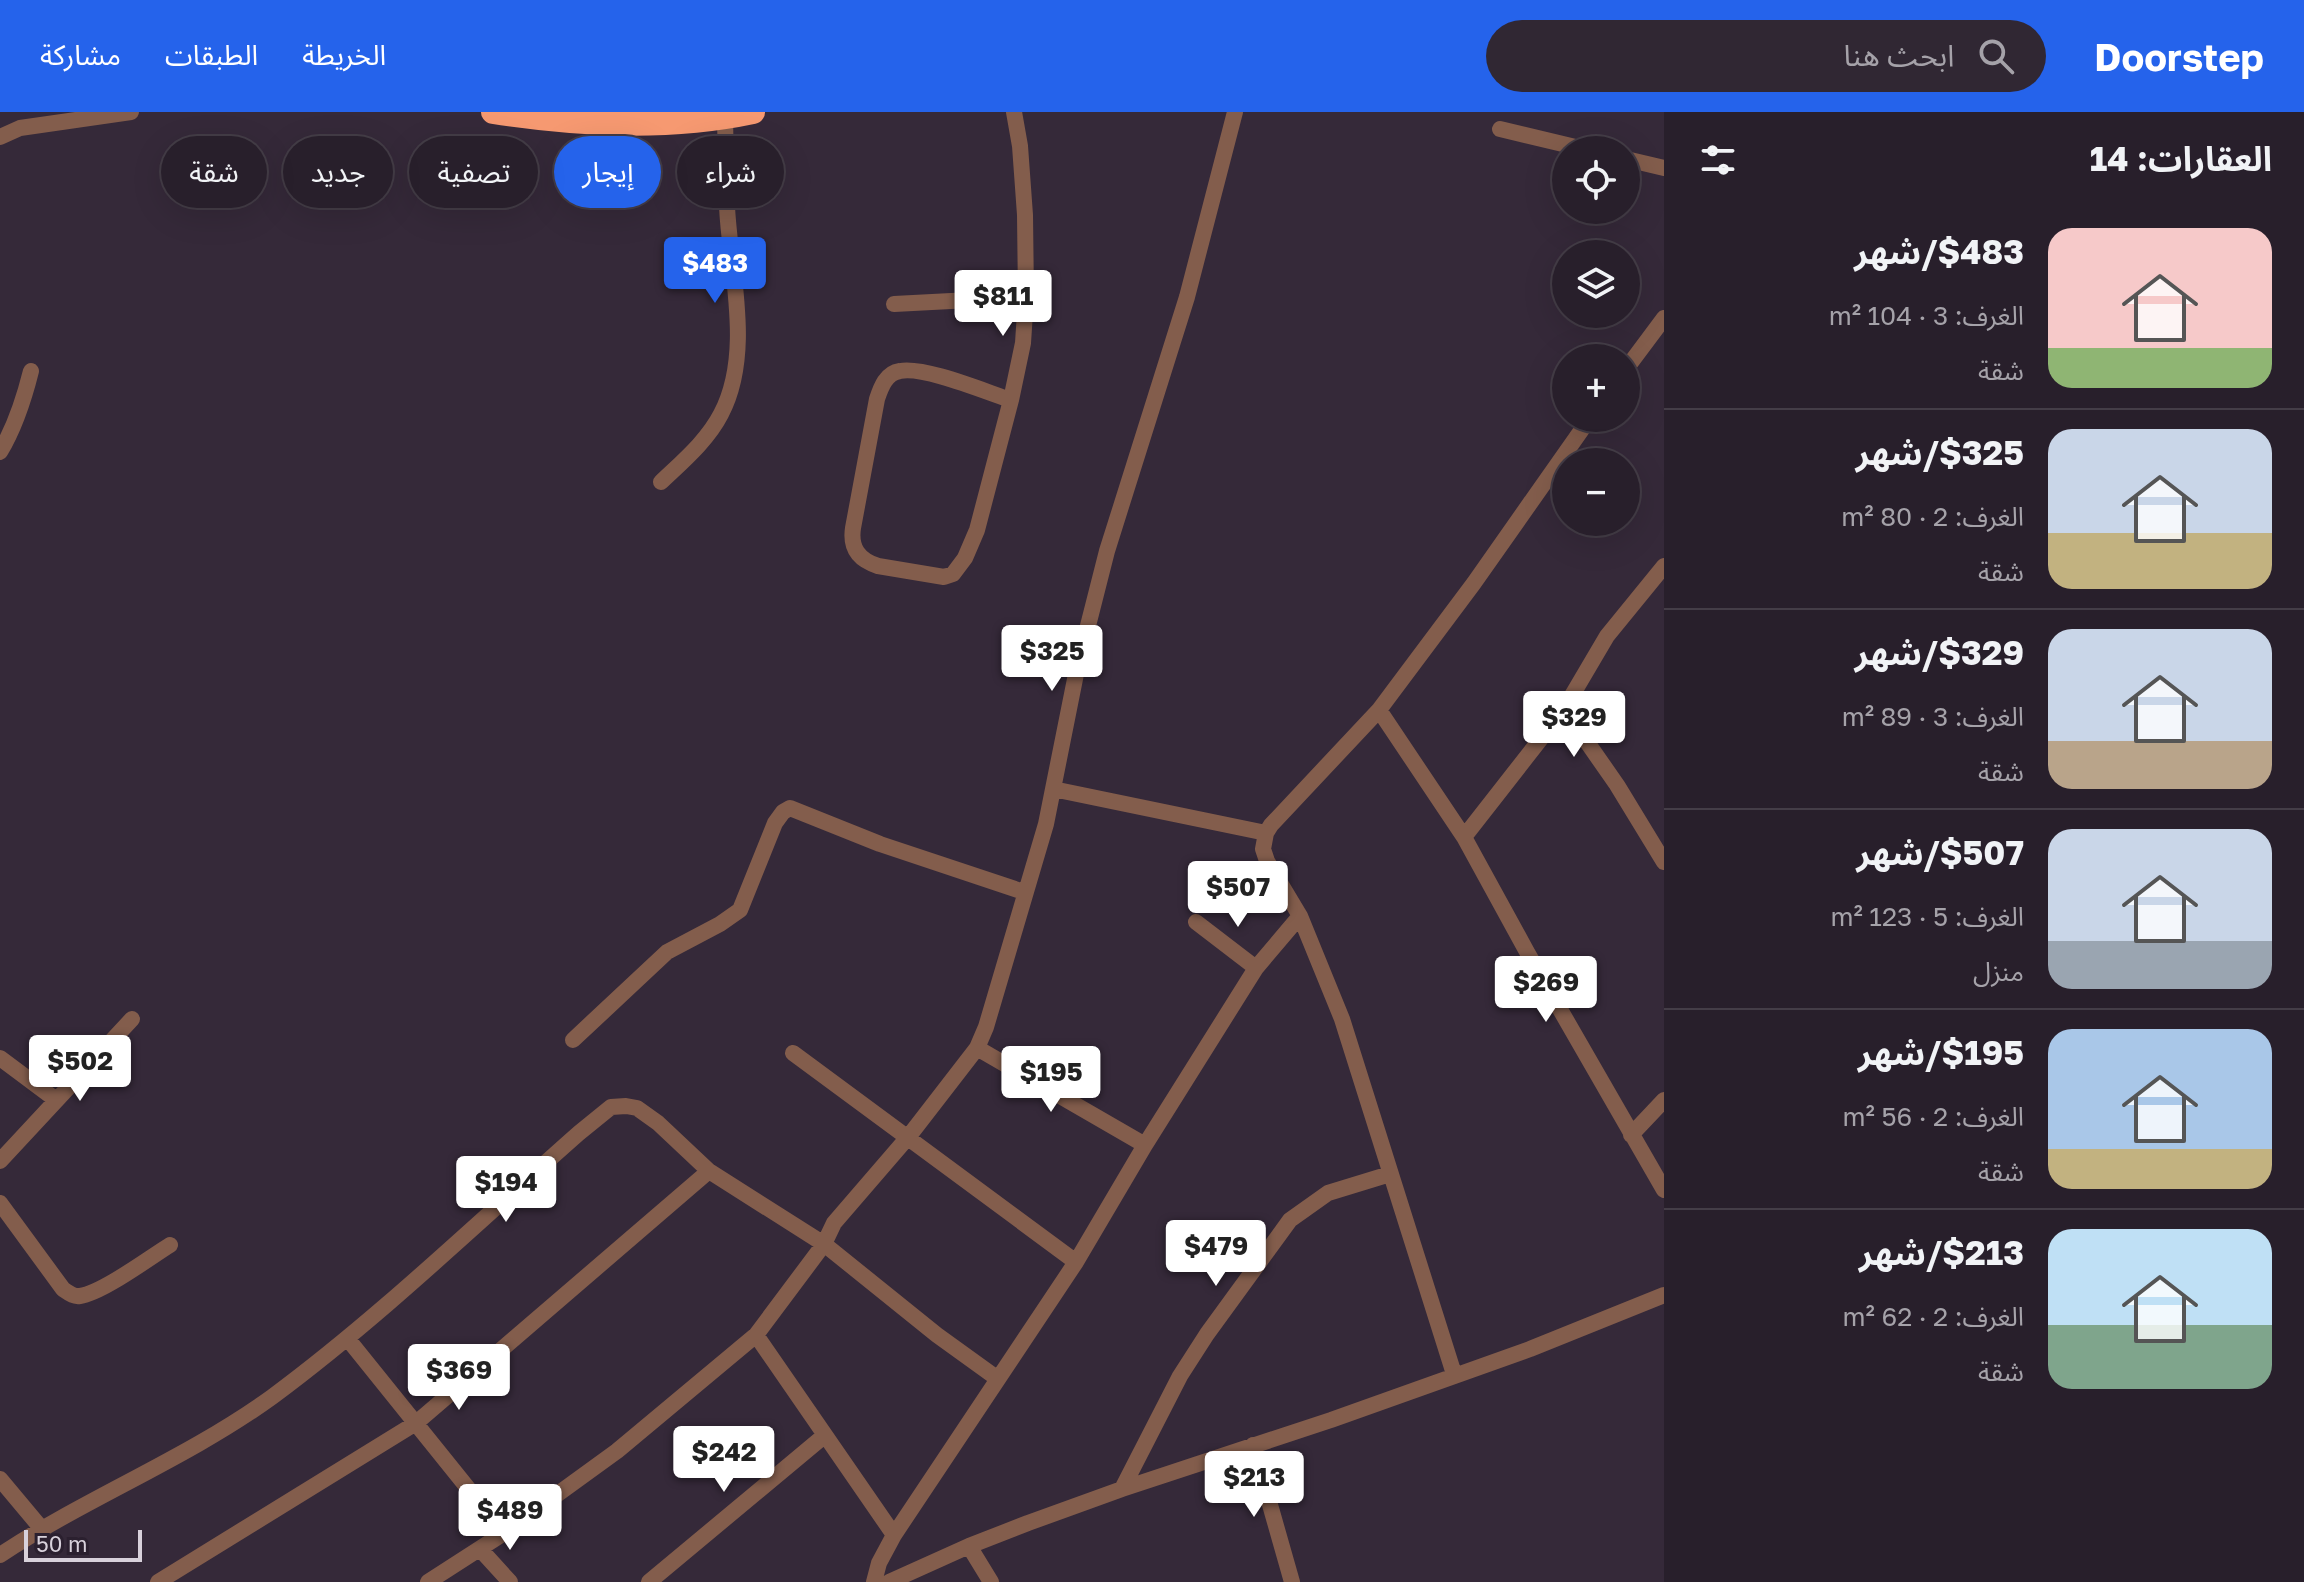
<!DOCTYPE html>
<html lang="ar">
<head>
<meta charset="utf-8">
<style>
	:root { --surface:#281f2b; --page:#302733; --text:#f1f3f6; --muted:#a5a2a9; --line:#443d47; --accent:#2563eb }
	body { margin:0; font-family:"Golos Text","Noto Sans Arabic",sans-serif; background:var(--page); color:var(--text); direction:rtl; height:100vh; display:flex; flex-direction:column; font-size:30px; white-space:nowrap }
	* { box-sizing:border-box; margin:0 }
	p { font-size:26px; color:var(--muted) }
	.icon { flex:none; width:44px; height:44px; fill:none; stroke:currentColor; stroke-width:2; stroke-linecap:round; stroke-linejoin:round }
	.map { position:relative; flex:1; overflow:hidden; direction:ltr }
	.side { display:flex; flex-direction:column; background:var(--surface); width:640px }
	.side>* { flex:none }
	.hud { position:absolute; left:24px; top:24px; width:760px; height:72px; direction:rtl; display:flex; gap:16px }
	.tools { position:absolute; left:1552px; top:24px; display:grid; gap:16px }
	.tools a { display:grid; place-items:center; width:88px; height:88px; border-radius:50%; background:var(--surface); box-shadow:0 8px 32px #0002,0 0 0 2px var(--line); font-size:40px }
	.scale { position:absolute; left:24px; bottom:20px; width:118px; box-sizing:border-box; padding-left:8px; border:4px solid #d8d1db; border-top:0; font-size:22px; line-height:28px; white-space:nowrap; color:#d8d1db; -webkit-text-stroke:6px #2b202f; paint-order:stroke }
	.price { position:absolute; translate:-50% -68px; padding:0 18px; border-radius:8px; background:#fff; color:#222; font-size:26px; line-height:52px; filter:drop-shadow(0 2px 4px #0008) }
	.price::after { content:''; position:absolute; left:50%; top:48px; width:24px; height:18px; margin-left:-12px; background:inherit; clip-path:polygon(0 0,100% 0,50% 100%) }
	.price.active { background:var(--accent); color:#fff }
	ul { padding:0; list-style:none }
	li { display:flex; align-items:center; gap:24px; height:200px; padding:0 32px }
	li+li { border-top:2px solid var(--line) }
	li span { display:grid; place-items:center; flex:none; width:224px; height:160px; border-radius:24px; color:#555 }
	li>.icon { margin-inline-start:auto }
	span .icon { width:96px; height:96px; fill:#fffc; stroke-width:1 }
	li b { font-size:34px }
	h2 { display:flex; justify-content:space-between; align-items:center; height:96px; padding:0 32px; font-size:34px }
	.tag { padding:0 28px; border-radius:36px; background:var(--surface); box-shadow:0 8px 32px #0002,0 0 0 2px var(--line); font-size:28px; line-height:72px }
	.tag.active { background:var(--accent); color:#fff }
	header { display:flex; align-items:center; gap:48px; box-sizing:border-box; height:112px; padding:0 40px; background:var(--accent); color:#fff }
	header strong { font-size:38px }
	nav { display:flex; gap:44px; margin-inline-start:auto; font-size:28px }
	.search { width:560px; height:72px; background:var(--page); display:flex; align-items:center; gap:20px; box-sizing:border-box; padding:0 28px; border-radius:44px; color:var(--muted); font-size:30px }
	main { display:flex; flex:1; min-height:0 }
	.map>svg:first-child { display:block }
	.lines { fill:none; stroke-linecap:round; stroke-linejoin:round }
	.street { stroke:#835d4c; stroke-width:16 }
	.highway { stroke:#f69971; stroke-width:24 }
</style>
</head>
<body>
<header>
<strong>Doorstep</strong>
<div class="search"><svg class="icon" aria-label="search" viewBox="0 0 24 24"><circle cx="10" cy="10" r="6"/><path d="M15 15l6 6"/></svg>ابحث هنا</div>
<nav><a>الخريطة</a><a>الطبقات</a><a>مشاركة</a></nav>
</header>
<main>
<section class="side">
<h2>العقارات: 14<svg class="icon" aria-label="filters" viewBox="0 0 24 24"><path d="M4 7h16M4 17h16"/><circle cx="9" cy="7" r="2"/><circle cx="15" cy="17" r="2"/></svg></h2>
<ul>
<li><span style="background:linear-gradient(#f6c9c9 75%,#8fb573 0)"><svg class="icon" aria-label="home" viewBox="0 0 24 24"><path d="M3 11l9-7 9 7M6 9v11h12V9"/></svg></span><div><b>$483/شهر</b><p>الغرف: 3 · 104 m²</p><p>شقة</p></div></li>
<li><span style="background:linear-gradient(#c9d6e8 65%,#c2b280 0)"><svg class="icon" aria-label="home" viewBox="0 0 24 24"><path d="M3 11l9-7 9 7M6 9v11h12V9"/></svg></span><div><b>$325/شهر</b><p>الغرف: 2 · 80 m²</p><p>شقة</p></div></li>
<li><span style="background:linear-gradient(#c9d6e8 70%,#b9a48a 0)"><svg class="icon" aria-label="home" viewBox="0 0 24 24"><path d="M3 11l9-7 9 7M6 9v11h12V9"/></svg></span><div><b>$329/شهر</b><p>الغرف: 3 · 89 m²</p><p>شقة</p></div></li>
<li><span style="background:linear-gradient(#c9d6e8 70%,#9aa5b1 0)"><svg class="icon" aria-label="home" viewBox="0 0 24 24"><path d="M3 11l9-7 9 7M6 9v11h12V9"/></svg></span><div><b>$507/شهر</b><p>الغرف: 5 · 123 m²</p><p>منزل</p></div></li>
<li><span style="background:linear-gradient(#a9c7e8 75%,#c2b280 0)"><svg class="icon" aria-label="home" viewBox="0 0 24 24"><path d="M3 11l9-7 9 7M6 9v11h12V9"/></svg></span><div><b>$195/شهر</b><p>الغرف: 2 · 56 m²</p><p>شقة</p></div></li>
<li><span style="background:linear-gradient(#bfe0f5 60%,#7fa58c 0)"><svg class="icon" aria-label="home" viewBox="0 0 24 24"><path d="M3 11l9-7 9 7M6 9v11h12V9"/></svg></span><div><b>$213/شهر</b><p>الغرف: 2 · 62 m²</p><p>شقة</p></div></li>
</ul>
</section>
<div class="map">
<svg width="1664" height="1470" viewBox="0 0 1664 1470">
	<rect width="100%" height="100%" fill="#352939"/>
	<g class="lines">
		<path class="street" d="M1500,17L1588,38
			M0,25L20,16L131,0
			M1626,47L1664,56
			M894,192L1026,185
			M1626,257L1664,206
			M1011,288C986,280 924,254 900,259C886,261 881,275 877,287L853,416C850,436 859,448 878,454L944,465L953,462L965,446L977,418L1011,288L1023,231L1026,185L1025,103L1020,34L1014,0
			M0,340C15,315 24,287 31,259
			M661,370C683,349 707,329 721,302C751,245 733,170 728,109C725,75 726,40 725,6
			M1564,597L1617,673L1664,750
			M1379,598L1464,725L1564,597L1607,524L1664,454
			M1053,677L1266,721
			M1464,725L1527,840L1664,1078
			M1196,810L1256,856
			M573,928L667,840L720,812L740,798L775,711L783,700L790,696L880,732L1024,780
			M977,936L1145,1033
			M793,941L1076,1150
			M0,946L55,987
			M1631,1023L1664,988
			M0,1049L132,907
			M0,1091L63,1177C69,1181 73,1185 80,1184C102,1181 149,1146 170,1133
			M756,1223L894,1423
			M347,1226L504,1421
			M1454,1262L1342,907L1300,804L1267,749L1263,737L1266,721L1271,713L1379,598L1474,471L1590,306
			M1253,1333L1292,1470
			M0,1367L41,1416
			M1122,1377L1180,1264L1207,1222L1290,1108L1328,1081L1390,1062
			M969,1434L991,1470
			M480,1437L510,1470
			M0,1443C88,1385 186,1347 272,1285C380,1205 478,1110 579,1021L611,995L626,994L637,996L658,1011L709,1059L824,1132L937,1223L998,1267
			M158,1470L416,1311L709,1059
			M428,1470L504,1421L617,1339L756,1223L824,1132L834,1111L909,1024L977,936L986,915L1046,712L1077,557L1107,439L1187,185L1235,0
			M649,1470L824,1324
			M874,1470L879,1451L894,1423L1076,1150L1145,1033L1256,856L1300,804
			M889,1470L969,1434L1028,1411L1122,1377L1331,1308L1530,1237L1664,1183"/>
		<path class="highway" d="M493,0C579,13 668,18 753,0"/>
	</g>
</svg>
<div class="tools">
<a><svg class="icon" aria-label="locate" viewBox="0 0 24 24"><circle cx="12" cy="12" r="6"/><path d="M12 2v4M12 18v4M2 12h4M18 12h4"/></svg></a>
<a><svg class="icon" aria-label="layers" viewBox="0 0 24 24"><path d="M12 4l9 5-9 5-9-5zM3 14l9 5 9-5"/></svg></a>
<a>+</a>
<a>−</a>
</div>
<div class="scale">50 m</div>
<b class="price active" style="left:715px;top:193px">$483</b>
<b class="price" style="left:1003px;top:226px">$811</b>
<b class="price" style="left:1052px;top:581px">$325</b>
<b class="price" style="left:1574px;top:647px">$329</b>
<b class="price" style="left:1238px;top:817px">$507</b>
<b class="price" style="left:1546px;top:912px">$269</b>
<b class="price" style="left:80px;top:991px">$502</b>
<b class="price" style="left:1051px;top:1002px">$195</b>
<b class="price" style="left:506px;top:1112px">$194</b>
<b class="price" style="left:1216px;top:1176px">$479</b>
<b class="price" style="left:459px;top:1300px">$369</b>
<b class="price" style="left:724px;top:1382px">$242</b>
<b class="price" style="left:1254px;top:1407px">$213</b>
<b class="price" style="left:510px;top:1440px">$489</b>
<div class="hud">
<a class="tag">شراء</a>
<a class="tag active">إيجار</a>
<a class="tag">تصفية</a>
<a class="tag">جديد</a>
<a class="tag">شقة</a>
</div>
</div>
</main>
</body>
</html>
